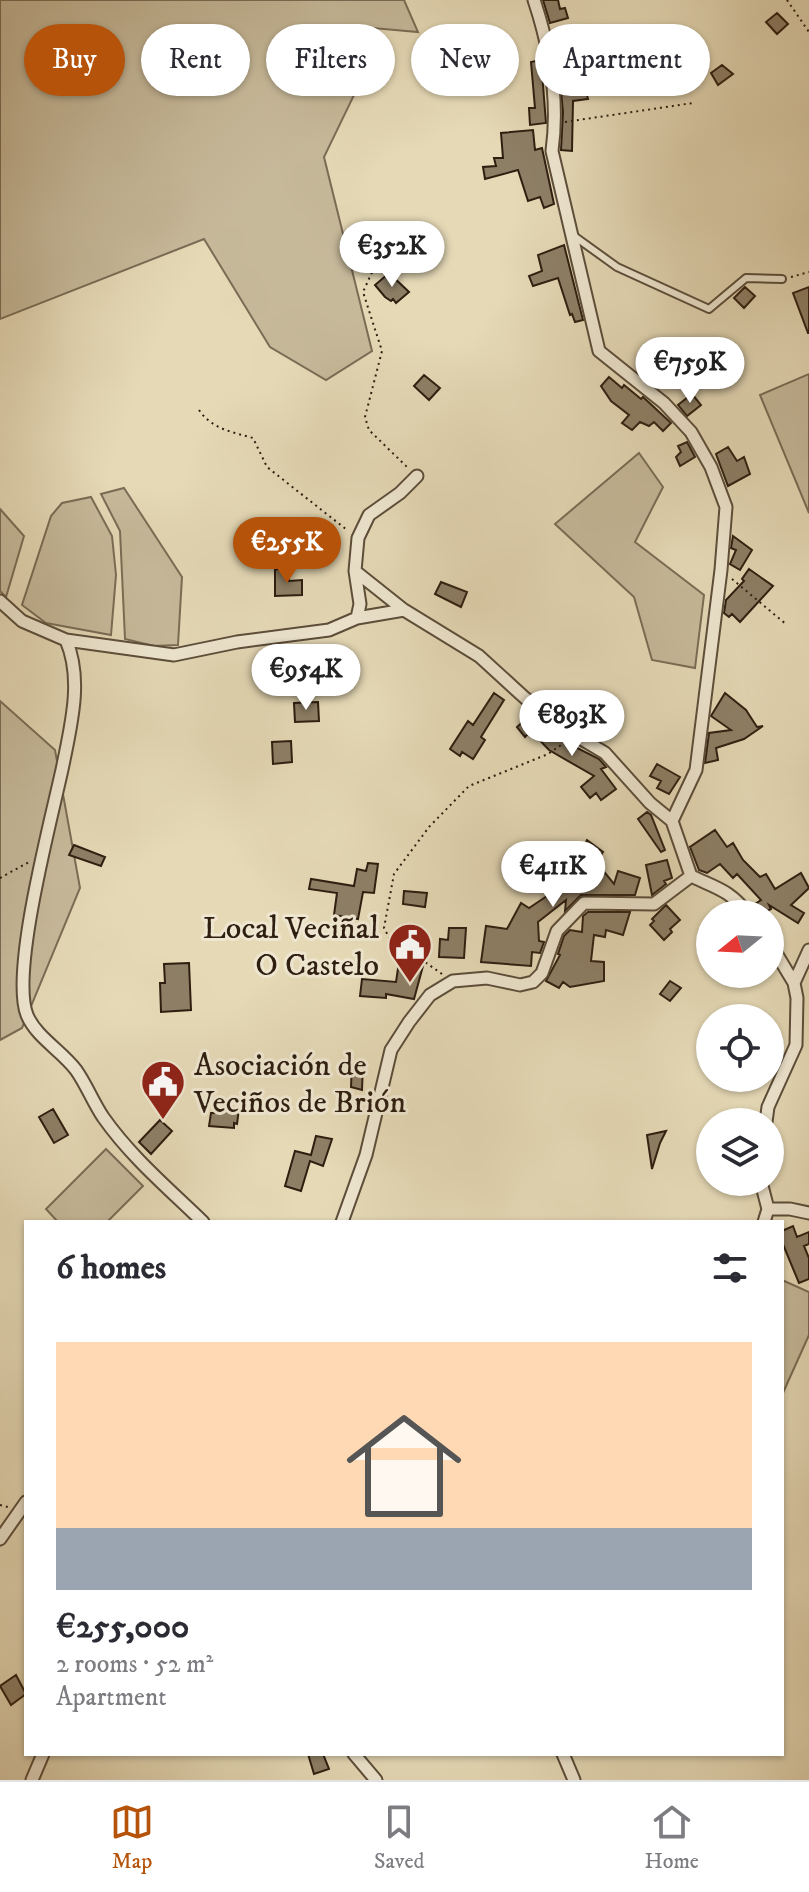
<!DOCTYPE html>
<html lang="en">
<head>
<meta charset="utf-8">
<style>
	:root { --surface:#fff; --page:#f2f2f3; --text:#2b2b33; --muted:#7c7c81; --line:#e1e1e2; --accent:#b45309 }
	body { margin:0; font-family:"IM FELL DW Pica",serif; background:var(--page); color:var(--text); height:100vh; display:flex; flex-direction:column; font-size:30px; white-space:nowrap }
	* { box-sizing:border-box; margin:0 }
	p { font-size:26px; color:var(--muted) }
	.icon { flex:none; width:44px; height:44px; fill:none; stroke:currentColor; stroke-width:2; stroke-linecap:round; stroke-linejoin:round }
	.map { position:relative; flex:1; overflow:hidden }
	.side { position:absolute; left:24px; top:1220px; width:760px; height:536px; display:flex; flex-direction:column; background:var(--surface); border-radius:0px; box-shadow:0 2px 6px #0004 }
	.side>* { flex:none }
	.banner { position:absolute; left:24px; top:24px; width:762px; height:72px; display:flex; gap:16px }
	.needle { width:52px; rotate:252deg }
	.controls { position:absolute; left:696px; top:900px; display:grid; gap:16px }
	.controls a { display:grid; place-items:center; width:88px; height:88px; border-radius:50%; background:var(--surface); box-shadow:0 2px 6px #0004; font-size:40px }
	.price { position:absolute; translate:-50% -68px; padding:0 18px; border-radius:28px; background:#fff; color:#222; font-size:26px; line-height:52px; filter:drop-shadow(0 2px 4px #0008) }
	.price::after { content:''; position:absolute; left:50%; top:48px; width:24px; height:18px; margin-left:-12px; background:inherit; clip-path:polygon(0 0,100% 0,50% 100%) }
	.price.active { background:var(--accent); color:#fff }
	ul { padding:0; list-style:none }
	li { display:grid; align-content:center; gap:16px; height:424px; padding:0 32px }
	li+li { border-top:2px solid var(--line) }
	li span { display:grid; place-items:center; height:248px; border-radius:0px; color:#555 }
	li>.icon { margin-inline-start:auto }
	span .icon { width:144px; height:144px; fill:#fffc; stroke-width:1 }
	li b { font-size:34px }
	h2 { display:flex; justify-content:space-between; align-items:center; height:96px; padding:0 32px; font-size:34px }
	.tag { padding:0 28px; border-radius:36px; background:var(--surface); box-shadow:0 2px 6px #0004; font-size:28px; line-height:72px }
	.tag.active { background:var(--accent); color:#fff }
	.tabs { display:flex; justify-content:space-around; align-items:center; height:112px; border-top:2px solid var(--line); background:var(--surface); font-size:22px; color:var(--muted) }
	.tabs a { display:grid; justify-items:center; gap:4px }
	.tabs .active { color:var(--accent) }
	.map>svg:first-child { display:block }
	.green { fill:#c6b99a; stroke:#7a6c55; stroke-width:2 }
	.building { fill:#8d7f66; stroke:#2e1e10; stroke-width:2 }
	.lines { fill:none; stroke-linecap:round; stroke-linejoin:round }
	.lane-casing { stroke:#5c4d3a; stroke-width:10 }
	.street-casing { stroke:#5c4d3a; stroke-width:15 }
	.path { stroke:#2e1e10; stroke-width:2; stroke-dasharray:2 4; stroke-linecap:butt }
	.lane { stroke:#eee6d0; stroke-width:6 }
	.street { stroke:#eee6d0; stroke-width:11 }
	.labels { text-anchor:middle; stroke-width:6; stroke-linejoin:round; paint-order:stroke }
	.poi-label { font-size:32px; fill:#2e1e10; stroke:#eee6d0; text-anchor:end }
</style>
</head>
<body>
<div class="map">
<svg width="809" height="1780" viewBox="0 0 809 1780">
	<rect width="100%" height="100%" fill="#e5d9b6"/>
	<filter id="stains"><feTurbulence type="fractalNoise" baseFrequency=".0025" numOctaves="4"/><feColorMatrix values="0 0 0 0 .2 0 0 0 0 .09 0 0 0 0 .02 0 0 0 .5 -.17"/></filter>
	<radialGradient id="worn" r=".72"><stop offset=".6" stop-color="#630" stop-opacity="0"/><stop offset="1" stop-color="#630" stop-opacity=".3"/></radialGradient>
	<path class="green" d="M0,0H404L418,32L373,28L355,93L324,157L372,351L326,380L270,347L204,239L0,319Z
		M809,374V513L760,395Z
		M639,453L663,487L635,542L704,595L695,668L652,660L634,597L555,524Z
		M124,488L182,577L178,645L154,646L125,639L120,531L101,494Z
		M91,497L112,536L116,575L111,635L46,623L22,605L51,516L62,503Z
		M0,509L24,536L6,597L0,591Z
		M0,701L55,750L80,888L22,1028L0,1040Z
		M106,1149L143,1186L107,1222H58L46,1209Z
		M782,1280L809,1292V1335L782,1395Z"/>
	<path class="building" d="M543,0H558L560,9L565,8L568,18L550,23Z
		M777,13L788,24L777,34L766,22Z
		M570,56L572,71L580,70L588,99L573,101L572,151L561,150L563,112L558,58Z
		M541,60L546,123L530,125L529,108H535L531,62Z
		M722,65L733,74L718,85L711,73Z
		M533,130L535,150L542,148L554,204L544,208L540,197L528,201L518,170L485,179L483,167L496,166L494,158H503L501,133Z
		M564,245L583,320L575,322L572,314L570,315L558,278L533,286L529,276L542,271L538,255Z
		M389,273L409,292L396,303L393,299L391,301L385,297L375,285Z
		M745,287L755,296L744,308L734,298Z
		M809,287V333H808L793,293Z
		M424,375L440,388L429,400L414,386Z
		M609,377L622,388L624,385L641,399L643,397L671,423L663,431L654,422L649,426L640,422L632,430L622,423L629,415L611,401L601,386Z
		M692,394L701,405L687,416L678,405Z
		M687,442L695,457L680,466L676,457L681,452L678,446Z
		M728,447L737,461L744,457L750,474L728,486L716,454Z
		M733,536L752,550L740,570L730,564L736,550L731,548Z
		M275,569L288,570L289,581L302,580V595L275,596Z
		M749,569L773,586L740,622L732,614L729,617L724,613L726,600L744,581L742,579Z
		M441,582L467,592L461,607L435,594Z
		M494,693L504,700L481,737L485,740L473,759L462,752L460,756L450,749L468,721L473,725Z
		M725,693L746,710L757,727L763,726L744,739L716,748L718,760L705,763L709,733L731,730L711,716Z
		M318,702L319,721L295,722L294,703Z
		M528,717L536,726L540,723L545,728L548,725L577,748L599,759L606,767L601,769L616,789L601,800L596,793L590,798L581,787L594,776L549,750L531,731L525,737L517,727Z
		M291,741L292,762L273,764L272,742Z
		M657,764L680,777L669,794L657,788L661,781L650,776Z
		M647,812L651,815L665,850L661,852L638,819Z
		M715,830L727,847L733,843L743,860L760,877L766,874L775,889L801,873L809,888L791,905L804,913L798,923L769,905L771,909L761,914L755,904L761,900L737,874L733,878L720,864L707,873L699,870L690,847Z
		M587,840L603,852L596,862L614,884L618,871L640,878L635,895H581L565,911L566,900L538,922L539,941L544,942L540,953L532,952L531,966L481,962L486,926L507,929L521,903L529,908L547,896L545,892L574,867L572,865L579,858Z
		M74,845L105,857L101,866L69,855Z
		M667,860L672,878L664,881L666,884L652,895L646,865Z
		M368,863L378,864L374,893L363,892L358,919L334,915L337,893L309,889L311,879L354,886L357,869L366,871Z
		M404,891L427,893L425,907L403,904Z
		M666,905L680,920L670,929L672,932L664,940L650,925L654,921L652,919Z
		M588,912H630L623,935L606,930L605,937L594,935L591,961L604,962V981L570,987L563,982L559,988L546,981L560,955L558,954L564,936L570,930L582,932L583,916Z
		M449,928H466L464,958L439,957L440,939L448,940Z
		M408,940L420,942L416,965L423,966L414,999L386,994V998L360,996L362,979L396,982L399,962L403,963Z
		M189,963L191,1010L161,1012L160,983H165L164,964Z
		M670,981L681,988L670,1001L660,994Z
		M352,1063L363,1064L362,1090L351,1087Z
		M217,1104L239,1109L237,1124L234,1123V1128L209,1126L211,1113H216Z
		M53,1109L68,1135L54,1143L39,1117Z
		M160,1120L172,1131L151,1154L139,1142Z
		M666,1131L660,1143L652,1169L647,1135Z
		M316,1136L332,1139L323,1166L310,1161L301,1191L285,1186L295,1151L311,1155Z
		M793,1226L797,1237L809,1232V1244L804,1246L809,1258V1279L799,1283L782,1242V1231Z
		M16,1675L26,1694L11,1705L0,1686Z
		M308,1754H323L329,1769L314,1774Z"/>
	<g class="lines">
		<g class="lane-casing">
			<path id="lane" d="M574,236L617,267L709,309L746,278L782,279"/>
		</g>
		<g class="street-casing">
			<path id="street" d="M534,0C550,48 559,100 552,151L599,351L664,403L691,432L711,467L726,507L721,570L696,770L672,821L691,876
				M355,571L360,604L357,618
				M0,601L22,621L66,640C83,679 71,725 63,765C52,817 10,972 27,1015C36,1037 62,1051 76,1070C86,1084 93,1102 103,1117C131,1157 168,1188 203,1222
				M404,610L355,571L358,538L369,515L400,493L417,476
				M66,640L174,655L237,642L329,630L357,618L404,610L479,656L525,698L575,735L605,753L650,803L672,821
				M691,876C716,888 730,890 748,914
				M794,983L809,950
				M766,1122L768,1107L796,1045L797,998L794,983L770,943
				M761,1182L768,1209L764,1222
				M768,1209H790L809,1213
				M342,1222L366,1155L391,1050L409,1022L430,995L453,981L487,978L520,985L533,982L542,973L557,931L584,903L654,904L691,876
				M0,1539L26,1502
				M354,1754L376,1780
				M563,1754L574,1780
				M32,1780L43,1754"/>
		</g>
		<path class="path" d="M787,0L809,32
			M565,122L693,103
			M384,259L373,270L363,292L382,351L365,417L369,430L407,467
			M791,277L809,272
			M199,410C212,429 232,432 253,438L267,467L347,530
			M732,579L787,625
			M0,878L29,862
			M442,974L425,962L398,954L384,928L394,874L429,827L469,786L548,754L564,743
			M0,1505L8,1507"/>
		<use href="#lane" class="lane"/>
		<use href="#street" class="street"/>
	</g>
	<defs>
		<g id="civic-pin" transform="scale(2.3)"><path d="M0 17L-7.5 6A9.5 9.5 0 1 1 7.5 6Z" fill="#8f2418" stroke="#eee6d0"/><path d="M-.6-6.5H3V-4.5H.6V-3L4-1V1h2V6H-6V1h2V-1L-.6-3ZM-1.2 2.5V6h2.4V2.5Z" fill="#fff"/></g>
	</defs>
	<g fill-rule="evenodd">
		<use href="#civic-pin" x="410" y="945"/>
		<use href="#civic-pin" x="163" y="1082"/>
	</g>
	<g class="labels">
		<g class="poi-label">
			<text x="379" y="938">Local Veciñal<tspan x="379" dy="37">O Castelo</tspan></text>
			<text x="194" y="1075" text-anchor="start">Asociación de<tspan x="194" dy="37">Veciños de Brión</tspan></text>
		</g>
	</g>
	<rect width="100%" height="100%" filter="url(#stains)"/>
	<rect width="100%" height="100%" fill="url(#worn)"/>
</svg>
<div class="controls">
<a><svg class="needle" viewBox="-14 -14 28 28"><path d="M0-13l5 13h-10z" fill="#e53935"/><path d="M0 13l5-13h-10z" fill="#7c7c81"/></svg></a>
<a><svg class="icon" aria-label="locate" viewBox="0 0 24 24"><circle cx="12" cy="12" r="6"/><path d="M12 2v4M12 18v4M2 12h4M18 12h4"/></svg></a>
<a><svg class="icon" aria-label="layers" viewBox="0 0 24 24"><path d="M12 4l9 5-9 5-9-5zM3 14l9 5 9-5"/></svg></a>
</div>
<b class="price" style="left:392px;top:289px">€352K</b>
<b class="price" style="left:690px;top:405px">€759K</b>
<b class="price active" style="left:287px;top:585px">€255K</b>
<b class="price" style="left:306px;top:712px">€954K</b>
<b class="price" style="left:572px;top:758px">€893K</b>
<b class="price" style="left:553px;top:909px">€411K</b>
<div class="banner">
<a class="tag active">Buy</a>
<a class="tag">Rent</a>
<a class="tag">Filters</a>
<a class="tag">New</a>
<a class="tag">Apartment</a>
</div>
<section class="side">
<h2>6 homes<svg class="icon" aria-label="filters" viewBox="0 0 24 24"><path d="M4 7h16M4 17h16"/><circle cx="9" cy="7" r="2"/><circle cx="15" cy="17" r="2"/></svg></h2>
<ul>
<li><span style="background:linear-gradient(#ffd9b3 75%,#9aa5b1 0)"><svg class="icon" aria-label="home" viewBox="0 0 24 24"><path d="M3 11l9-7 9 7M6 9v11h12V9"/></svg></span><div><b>€255,000</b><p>2 rooms · 52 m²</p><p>Apartment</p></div></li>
</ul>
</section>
</div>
<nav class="tabs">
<a class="active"><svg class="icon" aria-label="map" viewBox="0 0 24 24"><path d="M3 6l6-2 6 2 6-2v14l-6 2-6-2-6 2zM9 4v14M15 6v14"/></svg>Map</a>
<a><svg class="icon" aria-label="saved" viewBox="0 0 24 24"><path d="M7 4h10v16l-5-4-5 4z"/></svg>Saved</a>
<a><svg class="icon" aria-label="home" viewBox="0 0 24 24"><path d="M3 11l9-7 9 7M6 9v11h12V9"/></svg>Home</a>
</nav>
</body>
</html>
